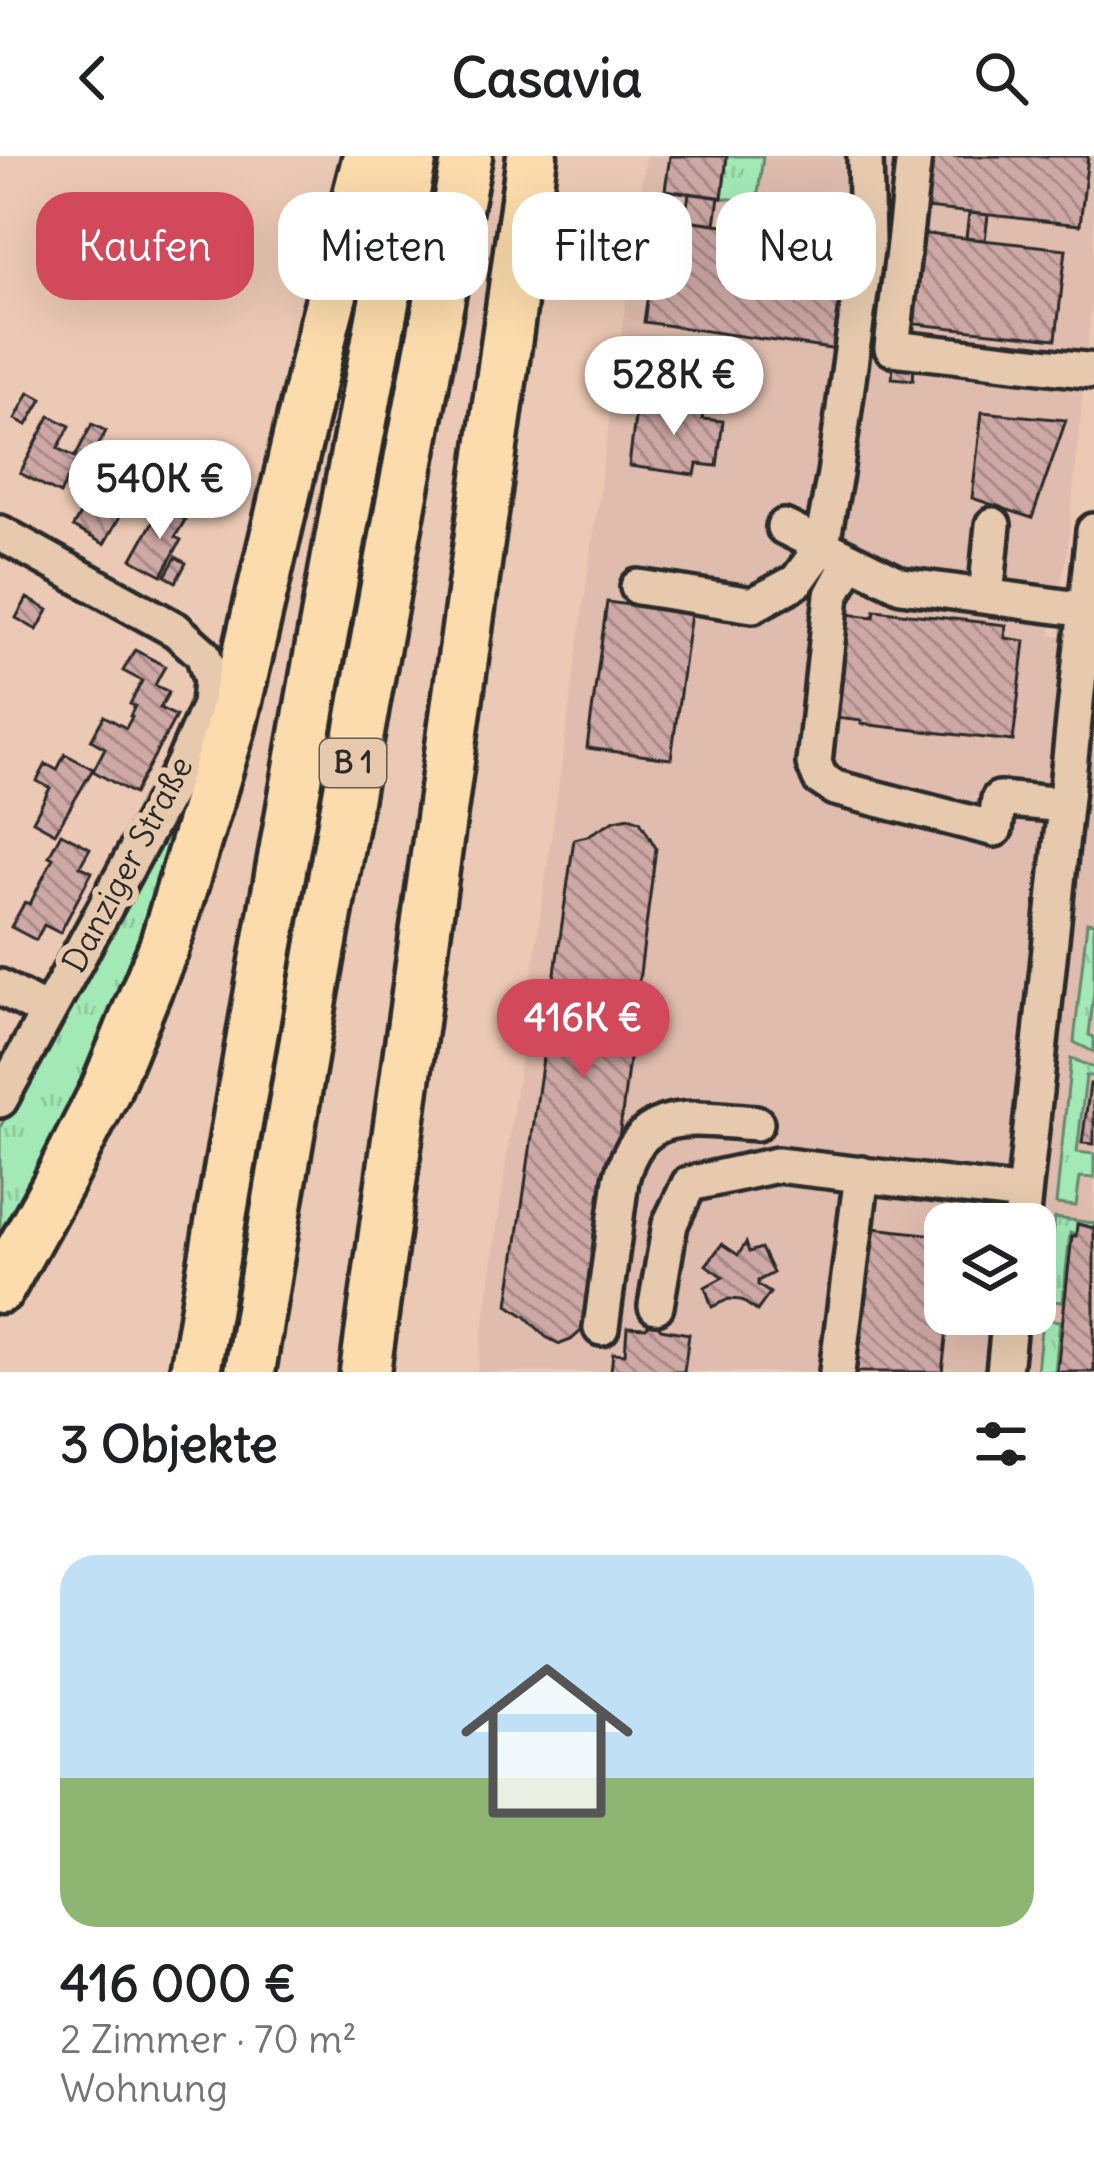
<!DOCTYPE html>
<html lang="de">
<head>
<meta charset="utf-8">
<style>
	:root { --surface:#fff; --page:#f2f2f2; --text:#202124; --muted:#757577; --line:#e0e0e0; --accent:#d1495b }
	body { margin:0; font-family:Delius,sans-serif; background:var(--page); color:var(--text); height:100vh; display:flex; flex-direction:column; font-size:45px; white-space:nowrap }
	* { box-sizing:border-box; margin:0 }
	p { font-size:39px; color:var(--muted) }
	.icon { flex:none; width:66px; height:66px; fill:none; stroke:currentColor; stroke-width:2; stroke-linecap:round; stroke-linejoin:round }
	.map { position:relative; height:1216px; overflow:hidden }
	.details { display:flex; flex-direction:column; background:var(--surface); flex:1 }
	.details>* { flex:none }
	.guide { position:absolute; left:36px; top:36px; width:1023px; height:108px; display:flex; gap:24px }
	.tools { position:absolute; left:924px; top:1047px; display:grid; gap:24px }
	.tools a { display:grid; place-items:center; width:132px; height:132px; border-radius:24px; background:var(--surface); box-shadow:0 12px 48px #0002; font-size:60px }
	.price { position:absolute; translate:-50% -102px; padding:0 27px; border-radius:42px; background:#fff; color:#222; font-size:39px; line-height:78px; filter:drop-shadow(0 3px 6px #0008) }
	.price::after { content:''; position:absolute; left:50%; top:72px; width:36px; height:27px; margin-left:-18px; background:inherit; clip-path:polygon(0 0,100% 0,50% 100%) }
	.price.current { background:var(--accent); color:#fff }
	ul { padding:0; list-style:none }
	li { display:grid; align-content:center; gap:24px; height:636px; padding:0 60px }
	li+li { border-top:3px solid var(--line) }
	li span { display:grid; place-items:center; height:372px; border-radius:36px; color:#555 }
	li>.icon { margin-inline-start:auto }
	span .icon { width:216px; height:216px; fill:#fffc; stroke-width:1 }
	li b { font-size:51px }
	h2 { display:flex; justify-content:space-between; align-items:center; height:144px; padding:0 60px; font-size:51px }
	.tag { padding:0 42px; border-radius:36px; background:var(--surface); box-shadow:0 12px 48px #0002; font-size:42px; line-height:108px }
	.tag.current { background:var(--accent); color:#fff }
	header { display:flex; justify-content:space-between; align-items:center; height:156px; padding:0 60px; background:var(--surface); font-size:54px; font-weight:700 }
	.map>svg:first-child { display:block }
	.built { fill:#dfbcad; fill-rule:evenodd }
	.grass { fill:url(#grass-tufts); stroke:#668a70; stroke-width:3 }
	.building { fill:url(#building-back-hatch); stroke:#2b2b2b; stroke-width:3 }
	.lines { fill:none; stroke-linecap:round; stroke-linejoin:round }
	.minor-casing { stroke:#2b2b2b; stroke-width:42 }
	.highway-casing { stroke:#2b2b2b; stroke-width:57 }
	.minor { stroke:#e7caae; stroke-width:33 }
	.highway { stroke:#fcdcac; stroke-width:48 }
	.labels { text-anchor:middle; stroke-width:12; stroke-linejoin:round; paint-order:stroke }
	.shield { fill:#e7caae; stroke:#635b52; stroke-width:3 }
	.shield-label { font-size:30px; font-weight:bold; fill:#2b2b2b }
	.street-label { font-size:33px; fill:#2b2b2b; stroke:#e7caae }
</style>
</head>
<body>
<header><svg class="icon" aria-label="back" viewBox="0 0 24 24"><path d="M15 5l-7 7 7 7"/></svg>Casavia<svg class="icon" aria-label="search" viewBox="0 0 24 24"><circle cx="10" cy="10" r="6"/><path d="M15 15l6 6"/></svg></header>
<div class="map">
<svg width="1094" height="1216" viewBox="0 0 1094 1216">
	<defs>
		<pattern id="grass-tufts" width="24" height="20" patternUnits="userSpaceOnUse" patternTransform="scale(3)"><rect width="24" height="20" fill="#a2e9b6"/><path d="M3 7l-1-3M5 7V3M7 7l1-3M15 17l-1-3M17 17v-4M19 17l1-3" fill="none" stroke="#8cc89d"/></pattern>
		<pattern id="building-back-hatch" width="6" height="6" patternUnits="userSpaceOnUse" patternTransform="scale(3)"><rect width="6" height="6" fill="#cea8a5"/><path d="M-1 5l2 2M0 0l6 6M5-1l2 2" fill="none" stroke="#a78987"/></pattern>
	</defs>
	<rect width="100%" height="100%" fill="#ecc9b4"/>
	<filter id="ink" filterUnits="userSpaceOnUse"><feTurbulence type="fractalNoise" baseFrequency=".00833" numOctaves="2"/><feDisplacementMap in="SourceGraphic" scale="24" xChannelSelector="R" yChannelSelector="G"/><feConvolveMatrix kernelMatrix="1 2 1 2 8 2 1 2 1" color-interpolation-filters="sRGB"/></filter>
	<g filter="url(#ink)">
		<path class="built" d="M646,0H1094V122L1067,399L1050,479L1094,485V1216H477ZM945,1068H1035V1158H945Z"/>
		<path class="grass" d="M727,0H763L757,46L722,42Z
			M188,631L170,726L72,959L0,1088V971Z
			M1087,766L1094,767V835L1089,879L1094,881V896L1074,886Z
			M1071,902L1094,912V920H1086L1077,996L1094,998V1022L1080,1021L1076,1050L1056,1048Z
			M1055,1062L1094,1067V1072L1078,1068L1076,1077H1070L1063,1146L1044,1144Z
			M1042,1163L1060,1165L1055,1216H1037Z"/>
		<path class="building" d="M670,0H727L722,42L665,34Z
			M923,0H1088L1080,69L917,51Z
			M689,37L719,41L715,68L685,64Z
			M969,57L988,59L985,84L966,82Z
			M659,60L853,87L838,194L644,166Z
			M917,77L1066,93L1056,183L906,167Z
			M894,200L915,202L913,224L892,222Z
			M642,204L665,207L662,230L638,227Z
			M29,236L42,243L27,269L15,263Z
			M637,244L704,252L702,263L723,265L717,310L697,308L695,319L629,310Z
			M982,256L1066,264L1032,362L972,342Z
			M50,260L70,270L58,292L75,301L92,268L106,275L87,311L76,306L60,338L20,317Z
			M152,305L165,312L144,350L132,344Z
			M165,312L178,319L164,345L151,338Z
			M93,334L125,351L104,388L73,371Z
			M161,351L185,364L175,381L181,384L162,419L132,403Z
			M176,401L186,407L176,426L165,420Z
			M27,442L48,454L37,474L16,462Z
			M607,446L691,457L671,603L587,592Z
			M875,454L1006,469L1005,482L1025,485L1013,585L861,568L862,565L827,561L839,457L874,461Z
			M135,494L165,510L155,529L169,536L160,552L176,560L134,638L93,615L105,592L91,584L104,560L126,572L132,561L130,560L135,550L130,548L142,525L123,515Z
			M65,598L93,613L55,677L33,665L50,632L37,625L46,608L57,614Z
			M629,661L640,665L656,692L596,1162L571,1184L560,1188L546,1181L526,1161L508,1149L574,683L587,680L615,664Z
			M61,677L90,692L80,710L92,716L60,777L44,769L36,784L11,771L25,746L30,748L53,702L49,700Z
			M1090,928L1094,929V988L1082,987Z
			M1077,1068L1094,1072V1216H1057L1072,1080H1076Z
			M873,1072L945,1080V1158H949L942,1216H854Z
			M746,1087L749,1096L761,1092L773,1117L758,1125V1129L770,1137L757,1155L741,1144L729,1143L712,1151L705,1131L723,1121L706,1109L722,1088L738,1099Z
			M653,1164L661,1173L689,1178L684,1216L611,1215L613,1197L625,1198L627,1171L646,1172Z"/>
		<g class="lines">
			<g class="minor-casing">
				<path id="minor" d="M914,0L892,192L1094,215
					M784,371L901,429L1094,455
					M0,377L176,474L203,498L211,523L209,549L182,611L0,944
					M850,406L832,439L814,607L820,622L835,632L995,673L999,643L1064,649
					M638,431L753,449L797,425L821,392L835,318L867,86L865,0
					M986,440L993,369
					M0,831L47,856
					M1021,1068L1094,375
					M656,1150L670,1068L689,1028L777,1009L1024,1038
					M601,1172L621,1024C640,947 694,963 756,967
					M837,1216L862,1018
					M1004,1216L1010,1158"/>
			</g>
			<g class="highway-casing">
				<path id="highway" d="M0,1132L57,1029L105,935L164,791L231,570L324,170L368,0
					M195,1216C263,810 334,404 412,0
					M250,1216C315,809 389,404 467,0
					M365,1216L532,0"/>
			</g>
			<use href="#minor" class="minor"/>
			<use href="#highway" class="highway"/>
		</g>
	</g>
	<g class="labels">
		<rect class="shield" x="320" y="583" width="66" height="48" rx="9"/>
		<g class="shield-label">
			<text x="353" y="617">B 1</text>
		</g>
		<g class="street-label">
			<text transform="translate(127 708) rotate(-62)" y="12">Danziger Straße</text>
		</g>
	</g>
</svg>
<div class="tools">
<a><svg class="icon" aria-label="layers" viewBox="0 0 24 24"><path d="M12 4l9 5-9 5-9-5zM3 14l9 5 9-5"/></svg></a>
</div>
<b class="price" style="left:674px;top:282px">528K €</b>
<b class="price" style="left:160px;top:386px">540K €</b>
<b class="price current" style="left:583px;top:925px">416K €</b>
<div class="guide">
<a class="tag current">Kaufen</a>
<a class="tag">Mieten</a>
<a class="tag">Filter</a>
<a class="tag">Neu</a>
</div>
</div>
<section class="details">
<h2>3 Objekte<svg class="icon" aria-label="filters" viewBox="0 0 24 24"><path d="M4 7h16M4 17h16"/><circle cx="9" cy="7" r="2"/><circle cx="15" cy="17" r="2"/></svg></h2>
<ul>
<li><span style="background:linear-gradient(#bfe0f5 60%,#8fb573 0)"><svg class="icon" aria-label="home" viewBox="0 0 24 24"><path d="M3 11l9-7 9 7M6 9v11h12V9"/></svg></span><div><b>416 000 €</b><p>2 Zimmer · 70 m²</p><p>Wohnung</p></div></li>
</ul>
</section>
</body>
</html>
